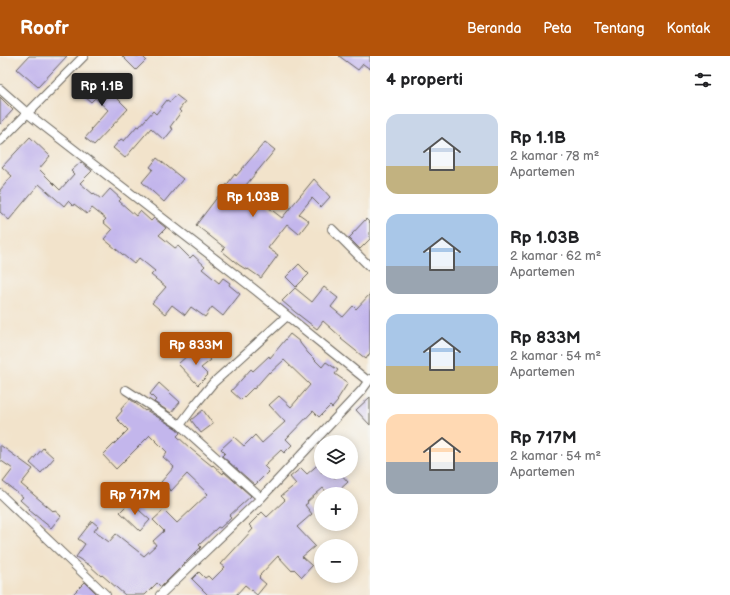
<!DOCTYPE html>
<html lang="id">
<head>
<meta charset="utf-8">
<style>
	:root { --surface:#fff; --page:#f6f6f6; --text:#202124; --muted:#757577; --accent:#b45309 }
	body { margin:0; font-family:"Balsamiq Sans",sans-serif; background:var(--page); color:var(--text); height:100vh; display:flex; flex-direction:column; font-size:15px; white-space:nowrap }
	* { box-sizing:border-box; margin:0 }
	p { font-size:13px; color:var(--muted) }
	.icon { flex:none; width:22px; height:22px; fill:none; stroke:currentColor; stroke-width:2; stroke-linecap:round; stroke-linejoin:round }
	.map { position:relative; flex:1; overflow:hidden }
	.side { display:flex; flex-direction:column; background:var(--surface); width:360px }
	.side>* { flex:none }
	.controls { position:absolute; left:314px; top:379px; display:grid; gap:8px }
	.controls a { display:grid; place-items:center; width:44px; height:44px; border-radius:50%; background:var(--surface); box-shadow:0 2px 10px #0003; font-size:20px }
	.price { position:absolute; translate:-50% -34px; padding:0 9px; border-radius:4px; background:var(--accent); color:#fff; font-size:13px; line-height:26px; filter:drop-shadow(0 1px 2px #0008) }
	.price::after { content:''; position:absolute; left:50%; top:24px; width:12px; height:9px; margin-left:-6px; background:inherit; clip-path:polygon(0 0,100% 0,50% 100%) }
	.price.selected { background:#222; color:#fff }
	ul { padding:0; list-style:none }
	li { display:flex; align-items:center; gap:12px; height:100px; padding:0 16px }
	li span { display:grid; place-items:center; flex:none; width:112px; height:80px; border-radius:12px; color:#555 }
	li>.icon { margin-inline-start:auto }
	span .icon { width:48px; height:48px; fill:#fffc; stroke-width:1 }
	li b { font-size:17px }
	h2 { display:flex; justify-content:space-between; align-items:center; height:48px; padding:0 16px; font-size:17px }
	header { display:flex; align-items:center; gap:24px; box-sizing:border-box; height:56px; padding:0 20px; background:var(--accent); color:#fff }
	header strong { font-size:19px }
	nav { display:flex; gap:22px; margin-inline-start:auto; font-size:14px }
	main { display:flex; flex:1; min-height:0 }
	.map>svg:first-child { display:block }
	.building { fill:#c3b6ec }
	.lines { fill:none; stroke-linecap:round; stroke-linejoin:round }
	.minor-casing { stroke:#676259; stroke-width:10 }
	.minor { stroke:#fff; stroke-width:8 }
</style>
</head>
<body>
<header>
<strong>Roofr</strong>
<nav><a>Beranda</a><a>Peta</a><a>Tentang</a><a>Kontak</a></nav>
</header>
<main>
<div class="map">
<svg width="370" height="539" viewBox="0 0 370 539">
	<rect width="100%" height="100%" fill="#f6f6f2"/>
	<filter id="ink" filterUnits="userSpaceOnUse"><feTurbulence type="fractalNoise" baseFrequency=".025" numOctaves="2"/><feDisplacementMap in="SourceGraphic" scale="8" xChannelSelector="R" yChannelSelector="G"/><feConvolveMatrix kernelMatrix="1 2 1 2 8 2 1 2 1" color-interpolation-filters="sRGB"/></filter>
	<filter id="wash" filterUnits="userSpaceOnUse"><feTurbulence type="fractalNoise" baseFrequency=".012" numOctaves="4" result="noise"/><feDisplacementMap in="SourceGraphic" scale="16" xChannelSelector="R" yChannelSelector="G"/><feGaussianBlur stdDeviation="0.9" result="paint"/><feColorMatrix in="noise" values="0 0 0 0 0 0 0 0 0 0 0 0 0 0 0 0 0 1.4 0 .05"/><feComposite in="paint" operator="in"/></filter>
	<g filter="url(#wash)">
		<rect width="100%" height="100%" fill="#f2e3cb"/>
		<g id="blocks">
			<path class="building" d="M29,0H67L38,31L17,13Z
				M122,0H142L146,4L136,14Z
				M339,0H370V13L363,8L358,14Z
				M84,20L105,36L110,29L119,36L115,40L128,53L94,89L85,82L92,74L91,73L108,54L95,42L91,46L74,32Z
				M176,39L185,46L179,54L181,56L170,71L173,73L164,84L151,72L125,102L113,92L121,83L124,85L137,70L139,71L153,55L156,58L167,44L170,46Z
				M0,41L13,54L0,68Z
				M30,81L50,100L39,113L60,134L74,118L71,115L81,106L92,115L80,127L93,138L94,137L101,143L110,133L121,143L119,145L136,160L140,155L151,165L154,162L166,172L159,179L175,192L178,190L190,202L193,199L205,210L202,213L219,227L223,222L230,227L229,229L240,238L223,260L212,251L205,261L191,251L185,259L172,249L165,258L152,247L166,231L151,219L155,215L139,202L134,208L104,183L112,174L103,166L106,163L92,152L87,158L74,148L73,150L68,145L64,150L39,128L9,164L0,156V134L12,120L2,111Z
				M265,86L275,94L246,129L261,141L259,144L282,162L314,123L330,141L321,151L312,142L299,158L309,165L299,178L287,168L268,192L278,199L261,222L248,213L247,214L239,209L222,195L225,192L196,169L235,118L236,120Z
				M157,102L183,123L164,146L142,126L153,113L150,111Z
				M366,163L370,167V183L360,193L349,182L353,178H352Z
				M299,208L309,218L296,231L286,221Z
				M324,231L338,242L331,251L343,261L353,250L356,253L370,238V297L366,303L341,283L342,282L323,265L317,273L295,256L282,245L295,232L312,246Z
				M290,278L300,286V287L308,297L322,311L326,306L338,314L335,318L348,327L337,344L338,345L332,352L330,350L319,361L313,355L286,383L292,389L284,397L281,394L264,410L269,415L255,429L222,400L225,397L221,393L234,381L244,390L255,379L262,387L285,366L269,349L279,340L291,351L310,329L284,304L270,317L269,316L254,333L253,332L241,344L231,335L251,313L253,315L269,300L270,302Z
				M201,293L211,304L201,312L208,319L198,329L178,308L188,299L191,302Z
				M159,327L180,346L171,357L154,346L156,344L150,338Z
				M370,341V369L356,354Z
				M130,343L145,355L146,354L177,373L180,377L177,380L191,393L212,410L213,409L223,418L224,416L251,440L229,460L231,462L220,472L218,471L199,489L201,491L161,531L157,527L145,539H125L102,519L101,520L89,509L76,501L85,488L78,483L92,465L98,470L94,475L109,486L116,478L144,500L156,489L153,485L164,475L153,464L164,454L177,467L208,438L187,418L171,435L161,426L174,411L163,401L167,396L150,379L116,413L103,399L128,374L116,362L122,355L121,353Z
				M203,354L213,368L201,377L191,364Z
				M0,389L33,413L21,428L53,455L54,454L61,460L51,472L29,454L30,453L20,444L23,441L3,426L13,413L0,404Z
				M43,392L54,402L41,417L30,407Z
				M321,406V416H329L335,422L340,417L348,426L335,438H328L323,432L307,446L308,447L305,449L312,458L297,471L315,490L302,501L312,510L302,521L294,513L292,515L278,500L259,520L260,521L259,522L266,528L257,539L245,529L236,539H208L192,523L199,516L205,522L208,520L212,524L225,511L221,508L253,473L249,469L262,456L267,461L285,444L281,440L296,428L290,421L301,412L307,418Z
				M130,446L150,464L140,475L120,456Z
				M85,526L98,539H72Z"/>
		</g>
	</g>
	<g filter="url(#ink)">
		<use href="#blocks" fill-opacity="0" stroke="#676259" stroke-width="1"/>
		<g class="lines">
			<g class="minor-casing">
				<path id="minor" d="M0,33L27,57L254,233L368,325
					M0,85L84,0
					M332,173L370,211
					M126,334L180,369
					M0,438L106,539
					M261,442L180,369L195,349L213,327L287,260
					M160,539L261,442L362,334L370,323"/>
			</g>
			<use href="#minor" class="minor"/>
		</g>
	</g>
</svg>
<div class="controls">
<a><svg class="icon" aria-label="layers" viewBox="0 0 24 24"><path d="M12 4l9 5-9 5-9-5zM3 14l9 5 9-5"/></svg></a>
<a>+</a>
<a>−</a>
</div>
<b class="price selected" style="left:102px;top:51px">Rp 1.1B</b>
<b class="price" style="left:253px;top:162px">Rp 1.03B</b>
<b class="price" style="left:196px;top:310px">Rp 833M</b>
<b class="price" style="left:135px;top:460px">Rp 717M</b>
</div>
<section class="side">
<h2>4 properti<svg class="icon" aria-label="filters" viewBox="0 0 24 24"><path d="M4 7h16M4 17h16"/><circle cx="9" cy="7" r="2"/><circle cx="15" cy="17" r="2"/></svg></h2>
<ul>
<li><span style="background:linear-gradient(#c9d6e8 65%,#c2b280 0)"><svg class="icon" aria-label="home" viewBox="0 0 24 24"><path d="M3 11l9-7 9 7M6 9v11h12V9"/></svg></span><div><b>Rp 1.1B</b><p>2 kamar · 78 m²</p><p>Apartemen</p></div></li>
<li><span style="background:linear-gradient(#a9c7e8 65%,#9aa5b1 0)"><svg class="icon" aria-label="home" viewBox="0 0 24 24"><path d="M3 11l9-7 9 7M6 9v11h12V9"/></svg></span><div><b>Rp 1.03B</b><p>2 kamar · 62 m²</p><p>Apartemen</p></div></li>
<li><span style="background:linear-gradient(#a9c7e8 65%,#c2b280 0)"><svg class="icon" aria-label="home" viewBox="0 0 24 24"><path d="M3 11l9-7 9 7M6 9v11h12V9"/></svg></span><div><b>Rp 833M</b><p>2 kamar · 54 m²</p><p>Apartemen</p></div></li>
<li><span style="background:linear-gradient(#ffd9b3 60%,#9aa5b1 0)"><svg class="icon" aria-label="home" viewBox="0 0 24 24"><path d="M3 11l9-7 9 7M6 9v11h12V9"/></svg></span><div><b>Rp 717M</b><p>2 kamar · 54 m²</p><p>Apartemen</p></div></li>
</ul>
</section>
</main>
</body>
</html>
